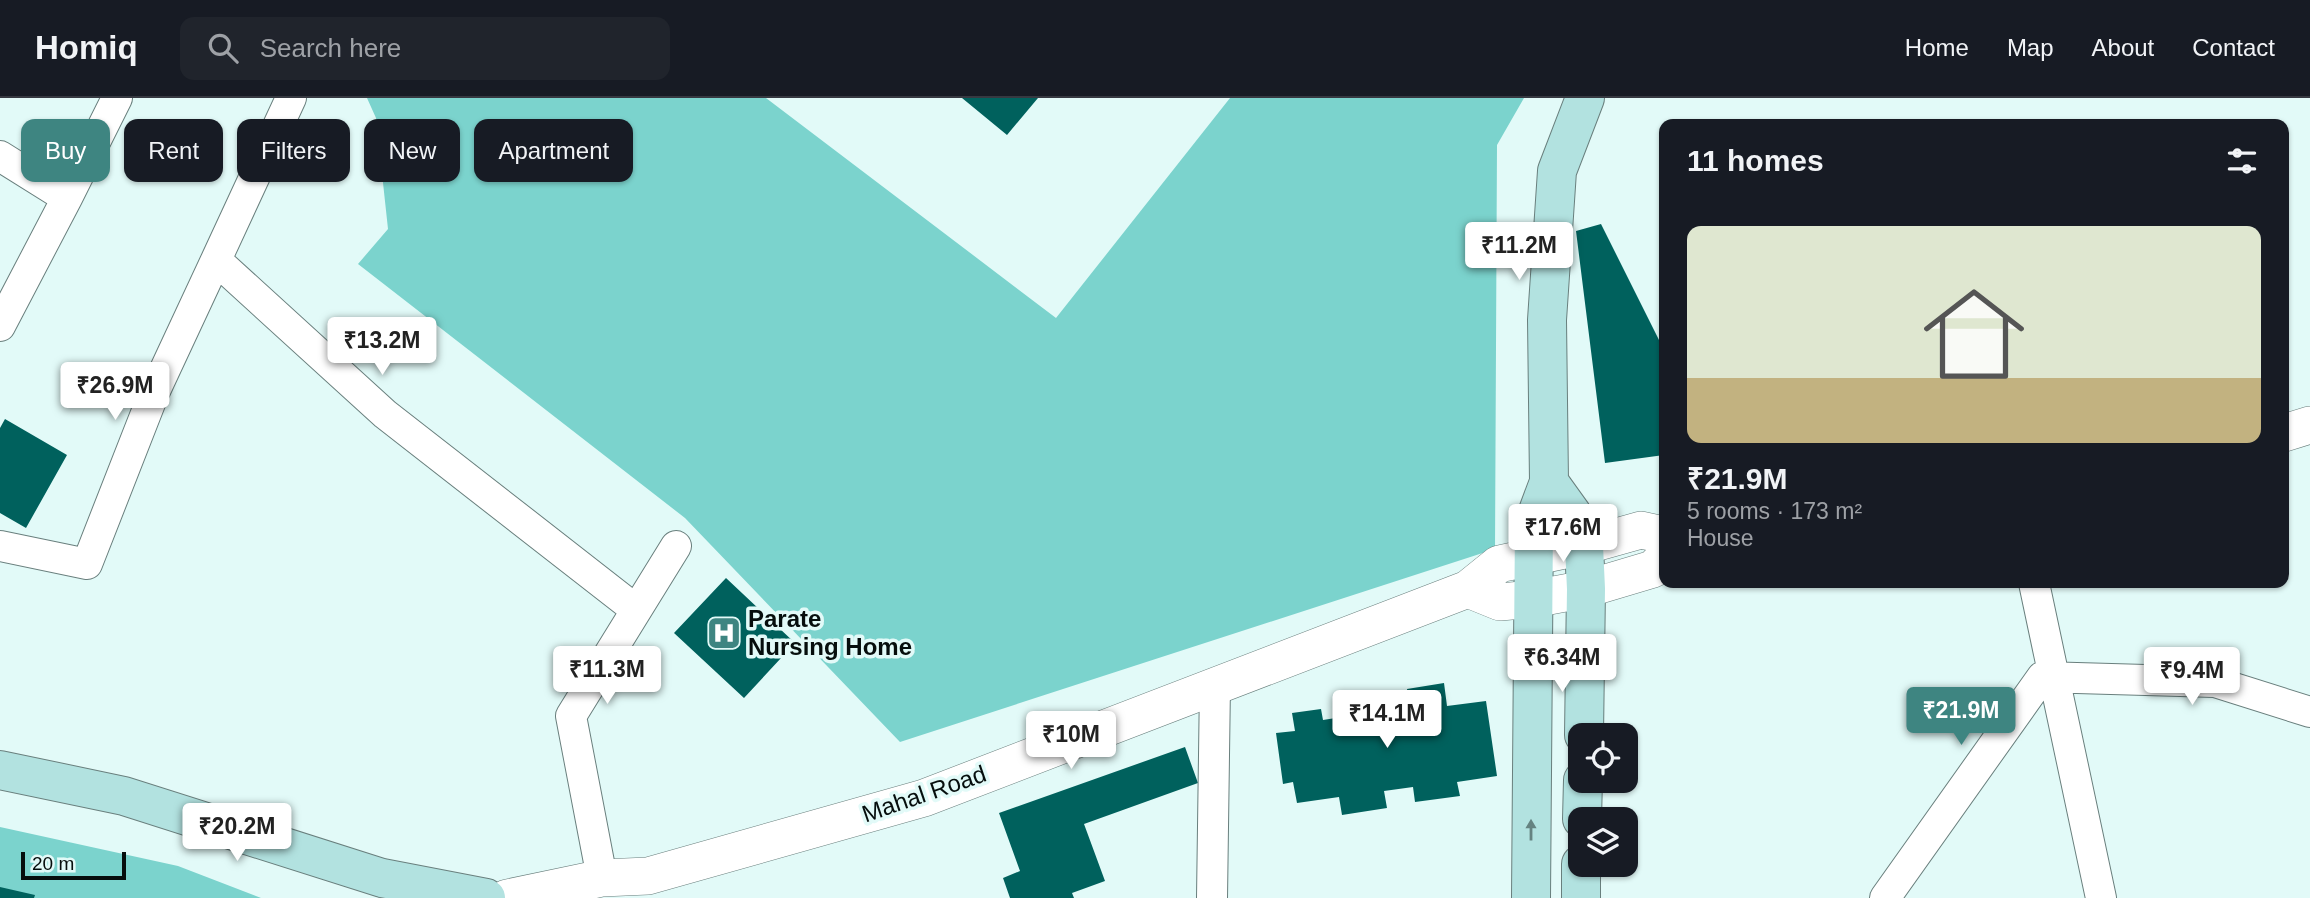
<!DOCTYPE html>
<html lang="en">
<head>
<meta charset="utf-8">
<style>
	:root { --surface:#171b24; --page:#20242c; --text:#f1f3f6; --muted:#9ea1a6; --line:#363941; --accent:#3e8581 }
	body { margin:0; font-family:Arial,sans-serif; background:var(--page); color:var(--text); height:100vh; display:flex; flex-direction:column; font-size:26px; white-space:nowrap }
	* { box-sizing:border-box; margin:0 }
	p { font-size:23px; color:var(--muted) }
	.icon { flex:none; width:38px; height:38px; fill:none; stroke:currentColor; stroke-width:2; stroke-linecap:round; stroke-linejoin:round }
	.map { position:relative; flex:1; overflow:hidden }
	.sheet { position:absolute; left:1659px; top:21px; width:630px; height:469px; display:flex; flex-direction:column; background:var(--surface); border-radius:14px; box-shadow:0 2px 5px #0004 }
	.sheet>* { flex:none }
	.top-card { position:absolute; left:21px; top:21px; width:665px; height:63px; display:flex; gap:14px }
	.controls { position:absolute; left:1568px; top:625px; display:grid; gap:14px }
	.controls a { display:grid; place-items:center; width:70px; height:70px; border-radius:14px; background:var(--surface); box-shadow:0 2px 5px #0004; font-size:35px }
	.scale { position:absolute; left:21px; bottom:18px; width:105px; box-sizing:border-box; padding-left:7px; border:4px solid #060e0d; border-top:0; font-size:19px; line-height:24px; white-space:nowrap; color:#060e0d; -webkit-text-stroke:5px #e2faf8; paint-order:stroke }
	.price { position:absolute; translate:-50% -60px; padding:0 16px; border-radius:7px; background:#fff; color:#222; font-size:23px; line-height:46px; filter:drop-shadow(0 2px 4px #0008) }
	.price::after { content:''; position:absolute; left:50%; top:42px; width:21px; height:16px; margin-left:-10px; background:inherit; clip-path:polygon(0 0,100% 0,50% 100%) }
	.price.active { background:var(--accent); color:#fff }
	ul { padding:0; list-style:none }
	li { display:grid; align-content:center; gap:14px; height:371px; padding:0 28px }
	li+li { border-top:2px solid var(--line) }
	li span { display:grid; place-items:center; height:217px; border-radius:14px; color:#555 }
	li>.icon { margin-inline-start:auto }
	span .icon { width:126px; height:126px; fill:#fffc; stroke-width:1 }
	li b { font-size:30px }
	h2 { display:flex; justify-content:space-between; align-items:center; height:84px; padding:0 28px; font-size:30px }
	.pill { padding:0 24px; border-radius:14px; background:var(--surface); box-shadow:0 2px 5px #0004; font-size:24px; line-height:63px }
	.pill.active { background:var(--accent); color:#fff }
	header { display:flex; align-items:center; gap:42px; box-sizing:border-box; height:98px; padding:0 35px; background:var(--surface); border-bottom:2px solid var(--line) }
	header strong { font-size:33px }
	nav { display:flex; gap:38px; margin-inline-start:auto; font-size:24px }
	.search { width:490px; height:63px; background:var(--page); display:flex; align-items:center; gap:18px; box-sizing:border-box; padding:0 24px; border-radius:14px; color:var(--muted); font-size:26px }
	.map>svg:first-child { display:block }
	.green { fill:#7bd3cd }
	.building { fill:#00615d }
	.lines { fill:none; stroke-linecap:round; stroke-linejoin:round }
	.minor-casing { stroke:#697f7d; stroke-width:32 }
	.tertiary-casing { stroke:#697f7d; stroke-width:38 }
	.secondary-casing { stroke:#697f7d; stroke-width:40 }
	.minor { stroke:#fff; stroke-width:30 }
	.tertiary { stroke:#fff; stroke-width:37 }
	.secondary { stroke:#b2e2e0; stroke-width:38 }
	.oneway { fill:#658381 }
	.labels { text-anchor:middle; stroke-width:7; stroke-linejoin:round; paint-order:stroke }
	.poi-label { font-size:24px; font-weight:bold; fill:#060e0d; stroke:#e2faf8; text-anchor:start }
	.street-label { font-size:24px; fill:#060e0d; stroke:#e2faf8 }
</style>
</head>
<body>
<header>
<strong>Homiq</strong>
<div class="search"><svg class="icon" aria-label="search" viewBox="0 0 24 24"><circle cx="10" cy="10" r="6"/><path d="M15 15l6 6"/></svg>Search here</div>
<nav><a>Home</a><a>Map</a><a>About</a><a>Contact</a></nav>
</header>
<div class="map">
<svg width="2310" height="800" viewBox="0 0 2310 800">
	<rect width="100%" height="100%" fill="#e2faf8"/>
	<path class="green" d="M367,0H766L1056,220L1230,0H1524L1497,47L1495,451L900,644L685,420L358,166L388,131L376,20Z
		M0,729L178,768L261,800H0Z"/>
	<path class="building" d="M962,0H1038L1007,37Z
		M1601,126L1664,252V357L1605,365L1576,133Z
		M5,321L67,357L26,430L0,415V330Z
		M726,480L795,545L744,600L674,535Z
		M1444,585L1447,608L1486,603L1497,678L1457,684L1460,698L1415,704L1413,689L1384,693L1387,710L1342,717L1339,699L1297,705L1293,684L1283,686L1276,635L1295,633L1292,615L1321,611L1323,622L1342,619L1339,600L1383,594L1385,608L1409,605L1407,591Z
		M1185,649L1198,685L1084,726L1105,783L1072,795L1074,800H1010L1003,780L1020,773L999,715Z
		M0,789L35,797L34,800H0Z"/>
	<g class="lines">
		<g class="minor-casing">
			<path id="minor" d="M291,0L216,162L385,316L635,511
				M0,58L67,100L117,0
				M0,228L67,100
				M0,448L87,466L154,295L216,162
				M2034,485L2101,800
				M602,780L571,618L676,448
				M1212,800L1215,586
				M1885,800L2042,579L2215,584L2310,614"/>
		</g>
		<g class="tertiary-casing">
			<path id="tertiary" d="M2284,335L2310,327
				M1468,491L1500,504L1533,501L1586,491L1653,471L1664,460
				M507,800L602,780L648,778L924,700L1468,491L1499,466L1584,448L1641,432L1664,437"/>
		</g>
		<g class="secondary-casing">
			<path id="secondary" d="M1549,384L1572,416L1584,448L1586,491L1584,637
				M0,672L124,698L382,780L486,800
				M1582,721L1583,682
				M1531,800L1534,424L1549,384L1547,222L1557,73L1585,0
				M1581,800V766"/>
		</g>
		<use href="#minor" class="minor"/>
		<use href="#tertiary" class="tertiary"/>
		<use href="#secondary" class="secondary"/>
	</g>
	<defs><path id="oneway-solid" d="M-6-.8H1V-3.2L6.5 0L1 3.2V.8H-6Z" transform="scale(1.75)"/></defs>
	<use class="oneway" href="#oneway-solid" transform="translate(1531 732) rotate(-90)"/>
	<defs>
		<g id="hospital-square" transform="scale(1.75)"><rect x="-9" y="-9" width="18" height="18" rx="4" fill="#3e8581" stroke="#e2faf8"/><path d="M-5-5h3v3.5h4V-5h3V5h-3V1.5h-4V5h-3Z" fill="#fff"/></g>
	</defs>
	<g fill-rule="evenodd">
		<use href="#hospital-square" x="724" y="535"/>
	</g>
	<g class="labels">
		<g class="poi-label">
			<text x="748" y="529">Parate<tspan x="748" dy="28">Nursing Home</tspan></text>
		</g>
		<g class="street-label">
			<text transform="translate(924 696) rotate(-19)" y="8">Mahal Road</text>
		</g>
	</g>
</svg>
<div class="controls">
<a><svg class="icon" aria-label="locate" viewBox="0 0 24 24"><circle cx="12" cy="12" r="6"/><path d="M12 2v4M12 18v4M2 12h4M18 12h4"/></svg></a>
<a><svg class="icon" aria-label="layers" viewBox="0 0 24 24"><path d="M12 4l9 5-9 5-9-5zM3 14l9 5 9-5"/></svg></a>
</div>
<div class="scale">20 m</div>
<b class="price" style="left:1519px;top:184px">₹11.2M</b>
<b class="price" style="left:382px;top:279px">₹13.2M</b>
<b class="price" style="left:115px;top:324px">₹26.9M</b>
<b class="price" style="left:1563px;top:466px">₹17.6M</b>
<b class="price" style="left:1562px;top:596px">₹6.34M</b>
<b class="price" style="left:607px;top:608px">₹11.3M</b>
<b class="price" style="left:2192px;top:609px">₹9.4M</b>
<b class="price active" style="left:1961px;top:649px">₹21.9M</b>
<b class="price" style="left:1387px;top:652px">₹14.1M</b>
<b class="price" style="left:1071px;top:673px">₹10M</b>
<b class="price" style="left:237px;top:765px">₹20.2M</b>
<div class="top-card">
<a class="pill active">Buy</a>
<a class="pill">Rent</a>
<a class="pill">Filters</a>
<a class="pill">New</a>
<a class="pill">Apartment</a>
</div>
<section class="sheet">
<h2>11 homes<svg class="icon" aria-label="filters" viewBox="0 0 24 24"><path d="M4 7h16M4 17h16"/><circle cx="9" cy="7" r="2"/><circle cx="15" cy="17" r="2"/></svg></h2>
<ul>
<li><span style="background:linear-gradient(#dfe7d0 70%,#c2b280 0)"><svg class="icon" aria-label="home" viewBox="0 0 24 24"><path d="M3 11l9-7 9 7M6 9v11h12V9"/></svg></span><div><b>₹21.9M</b><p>5 rooms · 173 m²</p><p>House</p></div></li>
</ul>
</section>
</div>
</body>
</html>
